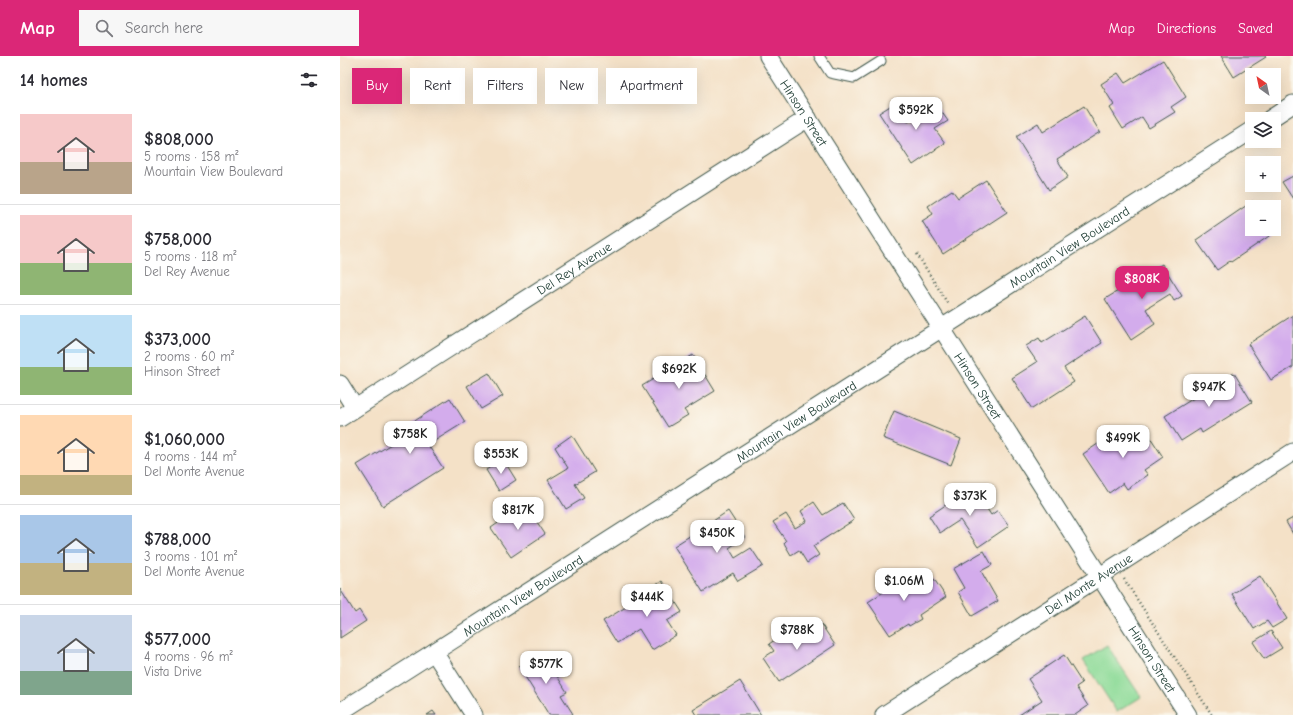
<!DOCTYPE html>
<html lang="en">
<head>
<meta charset="utf-8">
<style>
	:root { --surface:#fff; --page:#f7f7f7; --text:#2b2b33; --muted:#7c7c81; --line:#e1e1e2; --accent:#db2777 }
	body { margin:0; font-family:"Comic Neue",sans-serif; background:var(--page); color:var(--text); height:100vh; display:flex; flex-direction:column; font-size:15px; white-space:nowrap }
	* { box-sizing:border-box; margin:0 }
	p { font-size:13px; color:var(--muted) }
	.icon { flex:none; width:22px; height:22px; fill:none; stroke:currentColor; stroke-width:2; stroke-linecap:round; stroke-linejoin:round }
	.map { position:relative; flex:1; overflow:hidden }
	.details { display:flex; flex-direction:column; background:var(--surface); width:340px }
	.details>* { flex:none }
	.top-card { position:absolute; left:12px; top:12px; width:380px; height:36px; display:flex; gap:8px }
	.needle { width:26px; rotate:327deg }
	.controls { position:absolute; left:905px; top:12px; display:grid; gap:8px }
	.controls a { display:grid; place-items:center; width:36px; height:36px; border-radius:0px; background:var(--surface); box-shadow:0 4px 16px #0002; font-size:20px }
	.price { position:absolute; translate:-50% -34px; padding:0 9px; border-radius:8px; background:#fff; color:#222; font-size:13px; line-height:26px; filter:drop-shadow(0 1px 2px #0008) }
	.price::after { content:''; position:absolute; left:50%; top:24px; width:12px; height:9px; margin-left:-6px; background:inherit; clip-path:polygon(0 0,100% 0,50% 100%) }
	.price.active { background:var(--accent); color:#fff }
	ul { padding:0; list-style:none }
	li { display:flex; align-items:center; gap:12px; height:100px; padding:0 20px }
	li+li { border-top:1px solid var(--line) }
	li span { display:grid; place-items:center; flex:none; width:112px; height:80px; border-radius:0px; color:#555 }
	li>.icon { margin-inline-start:auto }
	span .icon { width:48px; height:48px; fill:#fffc; stroke-width:1 }
	li b { font-size:17px }
	h2 { display:flex; justify-content:space-between; align-items:center; height:48px; padding:0 20px; font-size:17px }
	.chip { padding:0 14px; border-radius:0px; background:var(--surface); box-shadow:0 4px 16px #0002; font-size:14px; line-height:36px }
	.chip.active { background:var(--accent); color:#fff }
	header { display:flex; align-items:center; gap:24px; box-sizing:border-box; height:56px; padding:0 20px; background:var(--accent); color:#fff }
	header strong { font-size:19px }
	nav { display:flex; gap:22px; margin-inline-start:auto; font-size:14px }
	.search { width:280px; height:36px; background:var(--page); display:flex; align-items:center; gap:10px; box-sizing:border-box; padding:0 14px; border-radius:0px; color:var(--muted); font-size:15px }
	main { display:flex; flex:1; min-height:0 }
	.map>svg:first-child { display:block }
	.green { fill:#8edb99; stroke:#568c66 }
	.building { fill:#d3acec }
	.lines { fill:none; stroke-linecap:round; stroke-linejoin:round }
	.service-casing { stroke:#3f564a; stroke-width:11 }
	.minor-casing { stroke:#3f564a; stroke-width:19 }
	.path { stroke:#3f564a; stroke-width:2.5; stroke-dasharray:1 3; stroke-linecap:butt }
	.service { stroke:#fff; stroke-width:9 }
	.minor { stroke:#fff; stroke-width:17 }
	.labels { text-anchor:middle; stroke-width:3; stroke-linejoin:round; paint-order:stroke }
	.street-label { font-size:13px; fill:#1f3d34; stroke:#fbf7ec }
</style>
</head>
<body>
<header>
<strong>Map</strong>
<div class="search"><svg class="icon" aria-label="search" viewBox="0 0 24 24"><circle cx="10" cy="10" r="6"/><path d="M15 15l6 6"/></svg>Search here</div>
<nav><a>Map</a><a>Directions</a><a>Saved</a></nav>
</header>
<main>
<section class="details">
<h2>14 homes<svg class="icon" aria-label="filters" viewBox="0 0 24 24"><path d="M4 7h16M4 17h16"/><circle cx="9" cy="7" r="2"/><circle cx="15" cy="17" r="2"/></svg></h2>
<ul>
<li><span style="background:linear-gradient(#f6c9c9 60%,#b9a48a 0)"><svg class="icon" aria-label="home" viewBox="0 0 24 24"><path d="M3 11l9-7 9 7M6 9v11h12V9"/></svg></span><div><b>$808,000</b><p>5 rooms · 158 m²</p><p>Mountain View Boulevard</p></div></li>
<li><span style="background:linear-gradient(#f6c9c9 60%,#8fb573 0)"><svg class="icon" aria-label="home" viewBox="0 0 24 24"><path d="M3 11l9-7 9 7M6 9v11h12V9"/></svg></span><div><b>$758,000</b><p>5 rooms · 118 m²</p><p>Del Rey Avenue</p></div></li>
<li><span style="background:linear-gradient(#bfe0f5 65%,#8fb573 0)"><svg class="icon" aria-label="home" viewBox="0 0 24 24"><path d="M3 11l9-7 9 7M6 9v11h12V9"/></svg></span><div><b>$373,000</b><p>2 rooms · 60 m²</p><p>Hinson Street</p></div></li>
<li><span style="background:linear-gradient(#ffd9b3 75%,#c2b280 0)"><svg class="icon" aria-label="home" viewBox="0 0 24 24"><path d="M3 11l9-7 9 7M6 9v11h12V9"/></svg></span><div><b>$1,060,000</b><p>4 rooms · 144 m²</p><p>Del Monte Avenue</p></div></li>
<li><span style="background:linear-gradient(#a9c7e8 60%,#c2b280 0)"><svg class="icon" aria-label="home" viewBox="0 0 24 24"><path d="M3 11l9-7 9 7M6 9v11h12V9"/></svg></span><div><b>$788,000</b><p>3 rooms · 101 m²</p><p>Del Monte Avenue</p></div></li>
<li><span style="background:linear-gradient(#c9d6e8 70%,#7fa58c 0)"><svg class="icon" aria-label="home" viewBox="0 0 24 24"><path d="M3 11l9-7 9 7M6 9v11h12V9"/></svg></span><div><b>$577,000</b><p>4 rooms · 96 m²</p><p>Vista Drive</p></div></li>
</ul>
</section>
<div class="map">
<svg width="953" height="659" viewBox="0 0 953 659">
	<rect width="100%" height="100%" fill="#fbf7ec"/>
	<filter id="ink" filterUnits="userSpaceOnUse"><feTurbulence type="fractalNoise" baseFrequency=".025" numOctaves="2"/><feDisplacementMap in="SourceGraphic" scale="8" xChannelSelector="R" yChannelSelector="G"/><feConvolveMatrix kernelMatrix="1 2 1 2 8 2 1 2 1" color-interpolation-filters="sRGB"/></filter>
	<filter id="wash" filterUnits="userSpaceOnUse"><feTurbulence type="fractalNoise" baseFrequency=".012" numOctaves="4" result="noise"/><feDisplacementMap in="SourceGraphic" scale="16" xChannelSelector="R" yChannelSelector="G"/><feGaussianBlur stdDeviation="0.9" result="paint"/><feColorMatrix in="noise" values="0 0 0 0 0 0 0 0 0 0 0 0 0 0 0 0 0 1.4 0 .05"/><feComposite in="paint" operator="in"/></filter>
	<g filter="url(#wash)">
		<rect width="100%" height="100%" fill="#f4e1c7"/>
		<path class="green" d="M767,589L801,641L777,656L743,604Z"/>
		<g id="blocks">
			<path class="building" d="M881,0H925L926,1L894,21Z
				M823,4L846,41L831,51L835,56L809,72L802,61L783,73L770,52L774,49L761,28L778,17L785,27Z
				M555,47L568,66L596,48L608,65L595,73L605,87L573,109L539,57Z
				M744,50L760,76L717,103L728,121L709,134L676,81L698,67L703,76Z
				M953,120V143L942,126Z
				M646,124L667,156L603,198L582,165L593,158L588,150L612,134L618,142Z
				M913,145L918,151H912V173H932L935,176L891,206L890,205L877,214L856,184Z
				M822,208L842,240L834,245L830,238L806,253L815,268L791,284L765,243Z
				M953,259V311L931,324L908,288Z
				M745,260L762,287L724,312L734,326L692,353L672,322L697,306L686,290L699,282L702,287Z
				M353,299L375,335L344,354L348,359L328,371L302,330Z
				M149,317L163,340L141,353L127,330Z
				M894,317L912,346L862,377L860,373L841,385L825,360Z
				M110,342L125,366L88,389L103,412L43,450L17,409L74,374L70,368Z
				M554,355L621,383L611,409L543,382Z
				M803,370L823,401L804,414L808,419L787,433L783,427L769,437L743,398L774,377L780,386Z
				M232,379L255,416L235,428L244,442L226,453L208,424L228,412L215,391Z
				M163,403L176,424L159,435L146,414Z
				M633,431L651,459L658,454L669,470L638,491L620,464L600,477L589,460Z
				M474,446L483,459L503,447L514,464L473,490L479,499L467,507L459,494L451,499L444,487L446,485L433,466L446,458L455,472L467,465L461,455Z
				M185,448L205,478L171,501L151,472Z
				M388,455L405,481L389,492L395,502L411,492L423,510L398,525L393,517L363,536L334,490L356,476L364,488L375,481L367,469Z
				M953,462V478L946,466Z
				M644,495L652,509L641,515L658,545L632,560L618,536L624,532L613,513Z
				M571,518L580,533L594,523L606,541L579,559L581,563L569,570L568,568L550,579L528,546L545,535L539,527L550,519L556,528Z
				M920,520L947,563L932,572L927,565L914,573L892,538Z
				M322,525L342,556L327,565L336,579L312,594L299,573L277,587L263,565L317,532L316,529Z
				M0,533L15,557L19,554L26,565L0,582Z
				M479,565L495,589L439,626L423,602L434,595L429,588L446,576L451,584Z
				M931,575L942,592L924,603L913,586Z
				M202,596L227,636L221,639L233,658L230,659H209L179,611Z
				M724,599L742,627L736,631L748,650L735,659H679L702,644L688,623Z
				M400,625L421,659H356L353,654Z
				M93,655L96,659H87Z"/>
		</g>
	</g>
	<g filter="url(#ink)">
		<use href="#blocks" fill-opacity="0" stroke="#3f564a" stroke-width="1"/>
		<g class="lines">
			<g class="service-casing">
				<path id="service" d="M479,0L490,17L514,22L541,5"/>
			</g>
			<g class="minor-casing">
				<g id="minor">
					<path id="s1" d="M428,0L848,659"/>
					<path d="M930,63L953,48"/>
					<path d="M0,328L15,352"/>
					<path id="s2" d="M0,362L468,62"/>
					<path d="M94,596L134,659"/>
					<path id="s3" d="M0,656L912,74"/>
					<path id="s4" d="M544,659L953,396"/>
				</g>
			</g>
			<path class="path" d="M577,198L608,248
				M784,523L872,659"/>
			<use href="#service" class="service"/>
			<use href="#minor" class="minor"/>
		</g>
	</g>
	<g class="labels">
		<g class="street-label">
			<text dy="5" stroke="none"><textPath href="#s1" startOffset="67">Hinson Street</textPath></text>
			<text dy="5" stroke="none"><textPath href="#s3" startOffset="865">Mountain View Boulevard</textPath></text>
			<text dy="5" stroke="none"><textPath href="#s2" startOffset="278">Del Rey Avenue</textPath></text>
			<text dy="5" stroke="none"><textPath href="#s1" startOffset="391">Hinson Street</textPath></text>
			<text dy="5" stroke="none"><textPath href="#s3" startOffset="541">Mountain View Boulevard</textPath></text>
			<text dy="5" stroke="none"><textPath href="#s4" startOffset="243">Del Monte Avenue</textPath></text>
			<text dy="5" stroke="none"><textPath href="#s3" startOffset="217">Mountain View Boulevard</textPath></text>
			<text dy="5" stroke="none"><textPath href="#s1" startOffset="715">Hinson Street</textPath></text>
		</g>
	</g>
</svg>
<div class="controls">
<a><svg class="needle" viewBox="-14 -14 28 28"><path d="M0-13l5 13h-10z" fill="#e53935"/><path d="M0 13l5-13h-10z" fill="#7c7c81"/></svg></a>
<a><svg class="icon" aria-label="layers" viewBox="0 0 24 24"><path d="M12 4l9 5-9 5-9-5zM3 14l9 5 9-5"/></svg></a>
<a>+</a>
<a>−</a>
</div>
<b class="price" style="left:576px;top:75px">$592K</b>
<b class="price active" style="left:802px;top:244px">$808K</b>
<b class="price" style="left:339px;top:334px">$692K</b>
<b class="price" style="left:869px;top:352px">$947K</b>
<b class="price" style="left:70px;top:399px">$758K</b>
<b class="price" style="left:783px;top:403px">$499K</b>
<b class="price" style="left:161px;top:419px">$553K</b>
<b class="price" style="left:630px;top:461px">$373K</b>
<b class="price" style="left:178px;top:475px">$817K</b>
<b class="price" style="left:377px;top:498px">$450K</b>
<b class="price" style="left:564px;top:546px">$1.06M</b>
<b class="price" style="left:307px;top:562px">$444K</b>
<b class="price" style="left:457px;top:595px">$788K</b>
<b class="price" style="left:206px;top:629px">$577K</b>
<div class="top-card">
<a class="chip active">Buy</a>
<a class="chip">Rent</a>
<a class="chip">Filters</a>
<a class="chip">New</a>
<a class="chip">Apartment</a>
</div>
</div>
</main>
</body>
</html>
